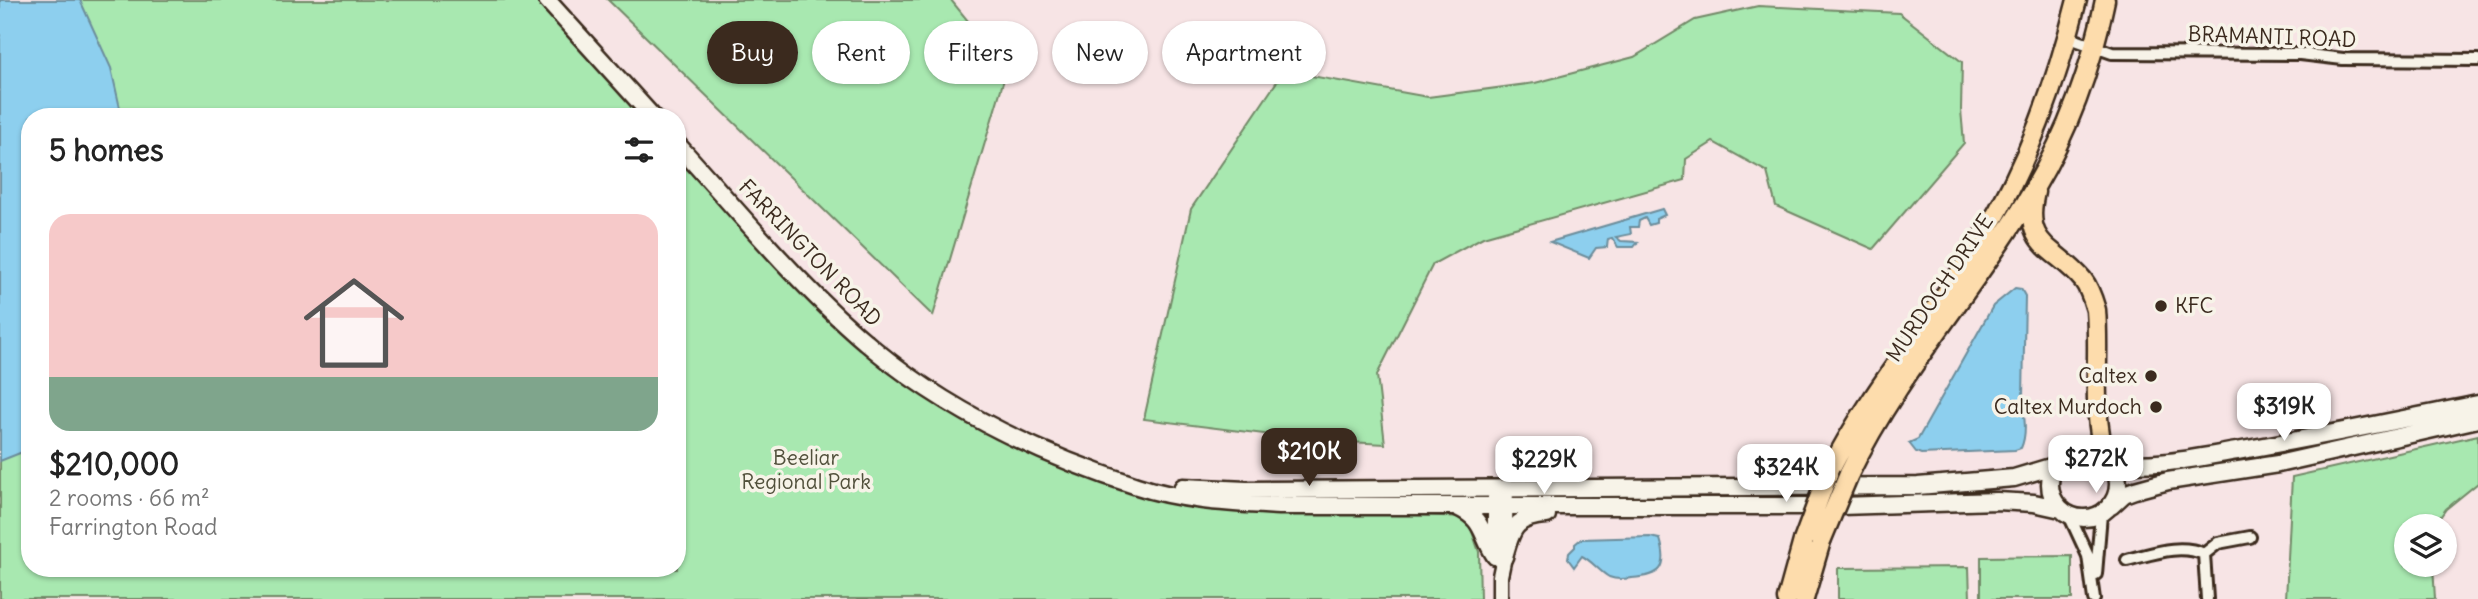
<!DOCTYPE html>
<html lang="en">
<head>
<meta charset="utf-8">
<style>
	:root { --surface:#fff; --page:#f6f6f6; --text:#222; --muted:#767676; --line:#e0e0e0; --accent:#3b2a1e }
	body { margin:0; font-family:Delius,sans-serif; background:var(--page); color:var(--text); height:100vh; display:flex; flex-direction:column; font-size:26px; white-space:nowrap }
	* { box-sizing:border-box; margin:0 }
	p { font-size:23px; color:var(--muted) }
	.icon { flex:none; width:38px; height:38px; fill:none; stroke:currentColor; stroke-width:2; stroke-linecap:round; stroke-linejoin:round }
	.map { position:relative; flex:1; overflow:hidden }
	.details { position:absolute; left:21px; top:108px; width:665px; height:469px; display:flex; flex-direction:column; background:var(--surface); border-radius:28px; box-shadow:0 2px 5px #0004 }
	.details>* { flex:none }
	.guide { position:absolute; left:707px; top:21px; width:665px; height:63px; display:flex; gap:14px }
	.tools { position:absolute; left:2394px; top:514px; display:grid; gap:14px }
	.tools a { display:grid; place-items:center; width:63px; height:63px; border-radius:50%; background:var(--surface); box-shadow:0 2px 5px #0004; font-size:35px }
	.price { position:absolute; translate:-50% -60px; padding:0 16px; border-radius:14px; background:#fff; color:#222; font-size:23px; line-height:46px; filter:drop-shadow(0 2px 4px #0008) }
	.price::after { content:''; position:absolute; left:50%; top:42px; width:21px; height:16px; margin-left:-10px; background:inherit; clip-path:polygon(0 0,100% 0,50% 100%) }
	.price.active { background:var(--accent); color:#fff }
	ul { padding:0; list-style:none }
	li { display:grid; align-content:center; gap:14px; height:371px; padding:0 28px }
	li+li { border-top:2px solid var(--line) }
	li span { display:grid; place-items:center; height:217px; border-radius:21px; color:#555 }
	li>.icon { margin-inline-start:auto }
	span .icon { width:126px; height:126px; fill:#fffc; stroke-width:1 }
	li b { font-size:30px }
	h2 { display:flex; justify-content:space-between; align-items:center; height:84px; padding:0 28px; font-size:30px }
	.pill { padding:0 24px; border-radius:32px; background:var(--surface); box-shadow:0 2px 5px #0004; font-size:24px; line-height:63px }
	.pill.active { background:var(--accent); color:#fff }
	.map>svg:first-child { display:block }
	.green { fill:#a8e8b0; stroke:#728967; stroke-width:2 }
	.water { fill:#8dcfee; stroke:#6c8d9b; stroke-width:2 }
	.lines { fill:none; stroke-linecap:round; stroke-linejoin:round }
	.minor-casing { stroke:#3b2a1e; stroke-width:16 }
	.tertiary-casing { stroke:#3b2a1e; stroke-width:19 }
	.secondary-casing { stroke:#3b2a1e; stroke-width:21 }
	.primary-casing { stroke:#3b2a1e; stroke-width:23 }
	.minor { stroke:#f7f3e8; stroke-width:10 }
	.tertiary { stroke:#f7f3e8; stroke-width:14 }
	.secondary { stroke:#f7f3e8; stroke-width:16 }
	.primary { stroke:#fddcac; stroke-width:18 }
	.primary-bridge-casing { stroke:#3b2a1e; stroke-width:23; stroke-linecap:butt }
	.primary-bridge { stroke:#fddcac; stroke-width:18 }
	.poi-dot { fill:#3b2a1e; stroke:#f7f3e8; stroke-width:2.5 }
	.labels { text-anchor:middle; stroke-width:7; stroke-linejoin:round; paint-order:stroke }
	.street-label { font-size:21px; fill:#3b2a1e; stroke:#f7f3e8 }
	.poi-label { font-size:21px; fill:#3b2a1e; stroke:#f7f3e8; text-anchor:end }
	.park-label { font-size:21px; fill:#51503b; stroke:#f7f3e8 }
</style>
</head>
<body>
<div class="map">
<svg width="2478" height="599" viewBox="0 0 2478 599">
	<rect width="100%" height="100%" fill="#f7e4e5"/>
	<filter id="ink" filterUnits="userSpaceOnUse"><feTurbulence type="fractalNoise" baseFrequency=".0143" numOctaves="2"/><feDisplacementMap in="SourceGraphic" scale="14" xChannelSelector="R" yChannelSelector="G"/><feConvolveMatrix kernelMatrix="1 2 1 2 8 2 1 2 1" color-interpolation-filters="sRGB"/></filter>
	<g filter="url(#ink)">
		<path class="green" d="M0,0H538L643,117H30V569H677V155L816,305L870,358L996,439L1122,488L1230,511L1338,512L1467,517L1479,552L1480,599H0Z
			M608,0H951L1007,69L933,316Z
			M1758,6L1899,13L1962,62L1961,110L1964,143L1873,249L1776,206L1767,172L1713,142L1686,159L1685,180L1483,237L1433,264L1377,375L1385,444L1312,440L1144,419L1191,209L1284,71L1428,97L1535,83L1634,57L1695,20Z
			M2478,435V483L2446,509L2433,527H2406V565H2433L2435,599H2286L2292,477Z
			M2072,556V599H1981V557Z
			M1969,567L1970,599H1838V568Z"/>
		<path class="water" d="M0,0H80L111,68L122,117H30V449L0,461Z
			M1662,209L1665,215L1656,219V223L1649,225L1645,218L1639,221L1638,227H1630L1631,234L1616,237L1621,241L1638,242L1634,247H1618L1612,238L1608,239L1607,247L1596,248L1589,258L1550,242Z
			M2015,288L2021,289L2025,296L2023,397L2019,405C2027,414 2026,437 2021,448L2015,450L1921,454L1916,452L1909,443L1918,439L1993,306Z
			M1650,537L1660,539C1669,568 1661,576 1632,578C1624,579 1617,580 1609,577C1599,571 1592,561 1582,556L1574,567L1568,559L1569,553L1575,547V544L1581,539Z"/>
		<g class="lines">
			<g class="minor-casing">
				<path id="minor" d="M2067,37L2112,53L2300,54L2343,59L2478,60
					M2069,515L2088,556L2094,599
					M2204,554L2218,543L2250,537
					M2127,560C2152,554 2179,543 2204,554L2207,599
					M2096,574L2101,514"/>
			</g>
			<g class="tertiary-casing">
				<path id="tertiary" d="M1495,497V557
					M1500,599V576L1504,557L1506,487"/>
			</g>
			<g class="secondary-casing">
				<path id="secondary" d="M547,0L653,117
					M677,144C741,214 802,290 875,350C951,413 1044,456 1137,486C1182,501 1232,503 1279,506H1841L1997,501L2034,503L2061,509
					M2050 484a34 34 0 1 1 68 0a34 34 0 1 1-68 0Z
					M2110,462C2152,468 2195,458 2237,451C2318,437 2398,420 2478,404
					M1183,487L1246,490L1918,486L2014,478L2057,465
					M2111,506L2124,494L2135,490L2168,481L2278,464L2478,419
					M1457,507C1485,520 1480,533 1495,556
					M1504,557C1511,530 1515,516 1547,515"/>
			</g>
			<g class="primary-casing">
				<path id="primary" d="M2035,192C2022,247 2054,246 2083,280C2090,289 2093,300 2096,310C2100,360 2091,409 2105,457
					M1828,474C1871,389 1934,318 1983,237C2028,164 2056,84 2077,0
					M1849,474C1898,372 1977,286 2034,189C2068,132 2092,65 2105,0
					M1787,599L1803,541
					M1804,599L1821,541"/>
			</g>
			<use href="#minor" class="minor"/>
			<use href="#tertiary" class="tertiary"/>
			<use href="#secondary" class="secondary"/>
			<use href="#primary" class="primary"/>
			<g class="primary-bridge-casing">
				<path id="primary-bridge" d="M1803,541L1828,474
					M1821,541L1849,474"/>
			</g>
			<use href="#primary-bridge" class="primary-bridge"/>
		</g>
	</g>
	<g class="poi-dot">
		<circle cx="2161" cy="306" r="7"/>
		<circle cx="2151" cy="376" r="7"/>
		<circle cx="2156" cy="407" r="7"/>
	</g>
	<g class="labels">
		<g class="street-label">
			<text transform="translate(2272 37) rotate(2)" y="7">BRAMANTI ROAD</text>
			<text transform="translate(810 253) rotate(46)" y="7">FARRINGTON ROAD</text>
			<text transform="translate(1940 288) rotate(-56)" y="7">MURDOCH DRIVE</text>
		</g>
		<g class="poi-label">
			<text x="2175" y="313" text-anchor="start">KFC</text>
			<text x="2137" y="383">Caltex</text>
			<text x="2142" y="414">Caltex Murdoch</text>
		</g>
		<g class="park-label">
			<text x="806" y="465">Beeliar<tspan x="806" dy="24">Regional Park</tspan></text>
		</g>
	</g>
</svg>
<div class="tools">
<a><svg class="icon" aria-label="layers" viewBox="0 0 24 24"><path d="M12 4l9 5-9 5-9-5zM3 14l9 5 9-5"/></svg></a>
</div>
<b class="price" style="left:2284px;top:443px">$319K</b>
<b class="price active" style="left:1309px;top:488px">$210K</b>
<b class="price" style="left:2096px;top:495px">$272K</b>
<b class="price" style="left:1544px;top:496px">$229K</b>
<b class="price" style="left:1786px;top:504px">$324K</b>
<div class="guide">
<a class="pill active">Buy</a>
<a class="pill">Rent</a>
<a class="pill">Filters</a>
<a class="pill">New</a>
<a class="pill">Apartment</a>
</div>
<section class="details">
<h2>5 homes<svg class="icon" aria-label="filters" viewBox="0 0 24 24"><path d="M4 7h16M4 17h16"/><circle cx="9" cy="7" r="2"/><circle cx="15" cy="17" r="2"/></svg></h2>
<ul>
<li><span style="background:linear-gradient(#f6c9c9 75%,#7fa58c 0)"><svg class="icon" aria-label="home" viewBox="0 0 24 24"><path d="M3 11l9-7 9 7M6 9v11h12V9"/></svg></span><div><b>$210,000</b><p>2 rooms · 66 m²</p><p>Farrington Road</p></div></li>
</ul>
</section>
</div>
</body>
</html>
